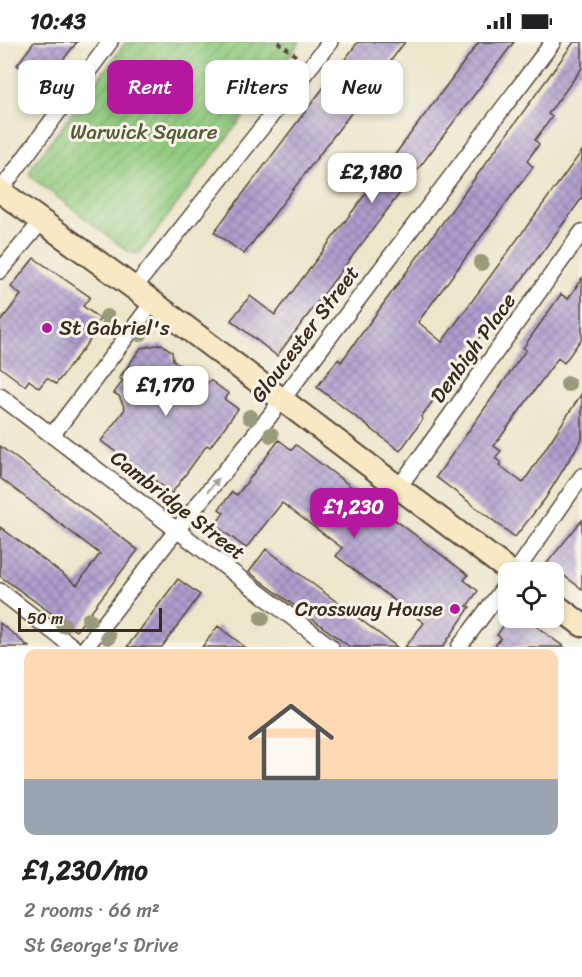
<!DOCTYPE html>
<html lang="en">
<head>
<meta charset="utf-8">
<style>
	:root { --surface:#fff; --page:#f6f6f6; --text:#202124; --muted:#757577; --accent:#b5179e }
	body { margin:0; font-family:Sriracha,sans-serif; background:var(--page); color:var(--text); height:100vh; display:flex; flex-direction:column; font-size:22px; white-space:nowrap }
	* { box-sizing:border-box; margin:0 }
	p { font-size:20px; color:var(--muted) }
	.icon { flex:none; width:33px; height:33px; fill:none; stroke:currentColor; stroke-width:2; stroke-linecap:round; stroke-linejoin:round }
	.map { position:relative; height:605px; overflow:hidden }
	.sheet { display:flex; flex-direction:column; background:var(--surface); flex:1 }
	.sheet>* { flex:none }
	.hud { position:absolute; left:18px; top:18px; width:546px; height:54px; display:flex; gap:12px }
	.buttons { position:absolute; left:498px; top:520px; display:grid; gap:12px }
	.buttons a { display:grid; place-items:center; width:66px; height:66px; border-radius:12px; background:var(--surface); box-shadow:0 3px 9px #0003; font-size:30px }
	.scale { position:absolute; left:18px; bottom:15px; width:144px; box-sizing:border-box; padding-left:6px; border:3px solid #3b2a1e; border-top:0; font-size:16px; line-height:21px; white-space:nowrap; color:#3b2a1e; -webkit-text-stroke:4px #f7f3e8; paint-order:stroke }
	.price { position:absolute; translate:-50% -51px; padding:0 14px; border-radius:12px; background:#fff; color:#222; font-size:20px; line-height:39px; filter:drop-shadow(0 2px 3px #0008) }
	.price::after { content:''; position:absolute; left:50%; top:36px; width:18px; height:14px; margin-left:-9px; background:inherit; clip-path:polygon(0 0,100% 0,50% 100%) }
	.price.on { background:var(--accent); color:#fff }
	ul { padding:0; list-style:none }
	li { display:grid; align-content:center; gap:12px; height:318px; padding:0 24px }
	li span { display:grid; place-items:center; height:186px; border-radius:12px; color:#555 }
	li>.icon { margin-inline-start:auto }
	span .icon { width:108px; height:108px; fill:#fffc; stroke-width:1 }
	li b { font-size:26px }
	.pill { padding:0 21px; border-radius:12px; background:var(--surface); box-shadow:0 3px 9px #0003; font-size:21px; line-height:54px }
	.pill.on { background:var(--accent); color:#fff }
	.status { display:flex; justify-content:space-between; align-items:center; height:42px; padding:0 30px; background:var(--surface); direction:ltr }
	.status svg { height:16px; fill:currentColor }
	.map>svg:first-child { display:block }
	.garden { fill:url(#garden-furrows); stroke:#667a4e; stroke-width:1.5 }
	.building { fill:url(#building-cross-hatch) }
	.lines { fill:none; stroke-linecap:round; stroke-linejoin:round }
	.street-casing { stroke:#564638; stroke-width:18 }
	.secondary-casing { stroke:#564638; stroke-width:26 }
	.path { stroke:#564638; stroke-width:4; stroke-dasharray:4.5 4.5; stroke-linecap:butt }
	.street { stroke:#fff; stroke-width:15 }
	.secondary { stroke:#f8e8c3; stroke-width:22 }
	.tree { fill:#99997c }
	.oneway { fill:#a79f9a }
	.poi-dot { fill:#b5179e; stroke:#f7f3e8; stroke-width:2 }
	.labels { text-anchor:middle; stroke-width:6; stroke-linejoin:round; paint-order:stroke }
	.park-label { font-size:21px; fill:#555a3b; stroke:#f7f3e8 }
	.poi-label { font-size:21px; fill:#3b2a1e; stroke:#f7f3e8; text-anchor:start }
	.street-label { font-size:21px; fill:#3b2a1e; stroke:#f7f3e8 }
</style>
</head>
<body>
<div class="status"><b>10:43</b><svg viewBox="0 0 49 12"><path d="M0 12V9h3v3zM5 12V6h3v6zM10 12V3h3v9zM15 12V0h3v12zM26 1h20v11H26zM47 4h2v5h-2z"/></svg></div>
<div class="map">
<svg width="582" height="605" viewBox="0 0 582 605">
	<defs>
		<pattern id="garden-furrows" width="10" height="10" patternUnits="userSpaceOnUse" patternTransform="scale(1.5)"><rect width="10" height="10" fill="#91cb7f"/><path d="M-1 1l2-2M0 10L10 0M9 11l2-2" fill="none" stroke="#7eae6d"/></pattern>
		<pattern id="building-cross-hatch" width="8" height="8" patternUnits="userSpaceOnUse" patternTransform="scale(1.5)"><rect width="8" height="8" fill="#ad9ece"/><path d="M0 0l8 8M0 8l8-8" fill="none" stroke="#8e81a7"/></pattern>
	</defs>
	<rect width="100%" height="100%" fill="#f7f3e8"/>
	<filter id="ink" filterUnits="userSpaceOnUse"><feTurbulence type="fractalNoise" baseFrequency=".0167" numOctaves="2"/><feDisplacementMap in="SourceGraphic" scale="12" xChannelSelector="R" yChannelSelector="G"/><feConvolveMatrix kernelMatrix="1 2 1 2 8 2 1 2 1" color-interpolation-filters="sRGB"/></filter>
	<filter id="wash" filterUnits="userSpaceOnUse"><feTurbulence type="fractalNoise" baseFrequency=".008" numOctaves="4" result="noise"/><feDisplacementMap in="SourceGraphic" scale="24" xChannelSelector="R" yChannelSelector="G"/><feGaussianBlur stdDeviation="1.35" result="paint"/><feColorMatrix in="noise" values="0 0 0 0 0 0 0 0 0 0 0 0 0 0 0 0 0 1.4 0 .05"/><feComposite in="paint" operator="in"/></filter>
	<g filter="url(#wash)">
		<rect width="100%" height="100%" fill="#ece6cb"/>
		<path class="garden" d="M126,0H300L142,208L138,212L129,210L35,138L29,132L33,123Z"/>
		<g id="blocks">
			<path class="building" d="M34,0H77L44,42L17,23Z
				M358,0H405L244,212L214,190Z
				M479,0H514L277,314L231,278L250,254L275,273Z
				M574,0H582V26L548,72L552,75L535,98L539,102L527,119L533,125L418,280L442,300L582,109V156L421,375L423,377L400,409L317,345L338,317L341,320Z
				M34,216L90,255L83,264L100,277L89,291L93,294L56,342L47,336L39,346L29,338L25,344L0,325V280L21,253L11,245Z
				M582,236V296L564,321L558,316L494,404L501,409L495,416L501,421L499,423L523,441L582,351V397L545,457L515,495L436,435L526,308L523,306L561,252L568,257Z
				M162,302L172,310L173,318L205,344L210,338L229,352L224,357L238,367L210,405L207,403L172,451L101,399L125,367L119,354L114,351L123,339L119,336L141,306Z
				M279,398L292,408L296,403L468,533L464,538L478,549L467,564L470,565L443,605H405L424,581L336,514L342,506L282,461L246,506L215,483L224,471L219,467L232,450L237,453Z
				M0,404L138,508L76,589L0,534V485L77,543L100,512L0,436Z
				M582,478V547L547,521Z
				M266,507L397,605H350L249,530Z
				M178,537L200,553L162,605H127Z
				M509,576H525L564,605H494L501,596L497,593Z
				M0,581L29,605H0Z
				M218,584L245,605H202Z"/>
		</g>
	</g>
	<g filter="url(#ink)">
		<use href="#blocks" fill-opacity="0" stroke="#564638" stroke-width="1.5"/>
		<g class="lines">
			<g class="street-casing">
				<path id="street" d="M0,149L110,0
					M0,229L41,180
					M134,246L330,0
					M0,354L331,605
					M53,392L153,260
					M399,445L582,190
					M515,531L582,434
					M0,549L73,605
					M86,605L176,489L269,375L553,0
					M459,605L508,540"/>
			</g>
			<g class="secondary-casing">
				<path id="secondary" d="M0,149L134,246L512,531
					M554,562L582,583"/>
			</g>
			<path class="path" d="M278,0L299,16"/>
			<use href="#street" class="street"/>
			<use href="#secondary" class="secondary"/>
		</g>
		<g class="tree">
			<circle cx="481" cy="221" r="8"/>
			<circle cx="107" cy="275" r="8"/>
			<circle cx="140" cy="292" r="8"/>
			<circle cx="568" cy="342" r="8"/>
			<circle cx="250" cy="375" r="8"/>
			<circle cx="271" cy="393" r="8"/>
			<circle cx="262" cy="576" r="8"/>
			<circle cx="89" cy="578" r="8"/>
			<circle cx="63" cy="583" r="8"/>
			<circle cx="108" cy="595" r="8"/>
		</g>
		<defs><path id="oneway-solid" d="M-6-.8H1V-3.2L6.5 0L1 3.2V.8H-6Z" transform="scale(1.5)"/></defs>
		<use class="oneway" href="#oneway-solid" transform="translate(213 443) rotate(-51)"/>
	</g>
	<g class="poi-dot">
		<circle cx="47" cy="286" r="6"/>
		<circle cx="455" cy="567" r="6"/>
	</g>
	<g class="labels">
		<g class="park-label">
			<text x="144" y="97">Warwick Square</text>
		</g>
		<g class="poi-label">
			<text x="59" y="293">St Gabriel's</text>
			<text x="443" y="574" text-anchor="end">Crossway House</text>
		</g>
		<g class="street-label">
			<text transform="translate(305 292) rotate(-53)" y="7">Gloucester Street</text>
			<text transform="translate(473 306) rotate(-54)" y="7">Denbigh Place</text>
			<text transform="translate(178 463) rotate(38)" y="7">Cambridge Street</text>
		</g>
	</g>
</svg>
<div class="buttons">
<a><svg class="icon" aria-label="locate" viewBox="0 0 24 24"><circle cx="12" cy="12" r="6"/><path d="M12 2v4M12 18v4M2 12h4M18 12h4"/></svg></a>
</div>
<div class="scale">50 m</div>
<b class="price" style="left:372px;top:162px">£2,180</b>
<b class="price" style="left:166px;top:375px">£1,170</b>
<b class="price on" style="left:354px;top:497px">£1,230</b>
<div class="hud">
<a class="pill">Buy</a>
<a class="pill on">Rent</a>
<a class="pill">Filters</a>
<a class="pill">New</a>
</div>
</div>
<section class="sheet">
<ul>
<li><span style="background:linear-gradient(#ffd9b3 70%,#9aa5b1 0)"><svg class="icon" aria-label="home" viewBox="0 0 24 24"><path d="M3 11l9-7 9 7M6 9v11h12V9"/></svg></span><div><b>£1,230/mo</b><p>2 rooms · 66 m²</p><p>St George's Drive</p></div></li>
</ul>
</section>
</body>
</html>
